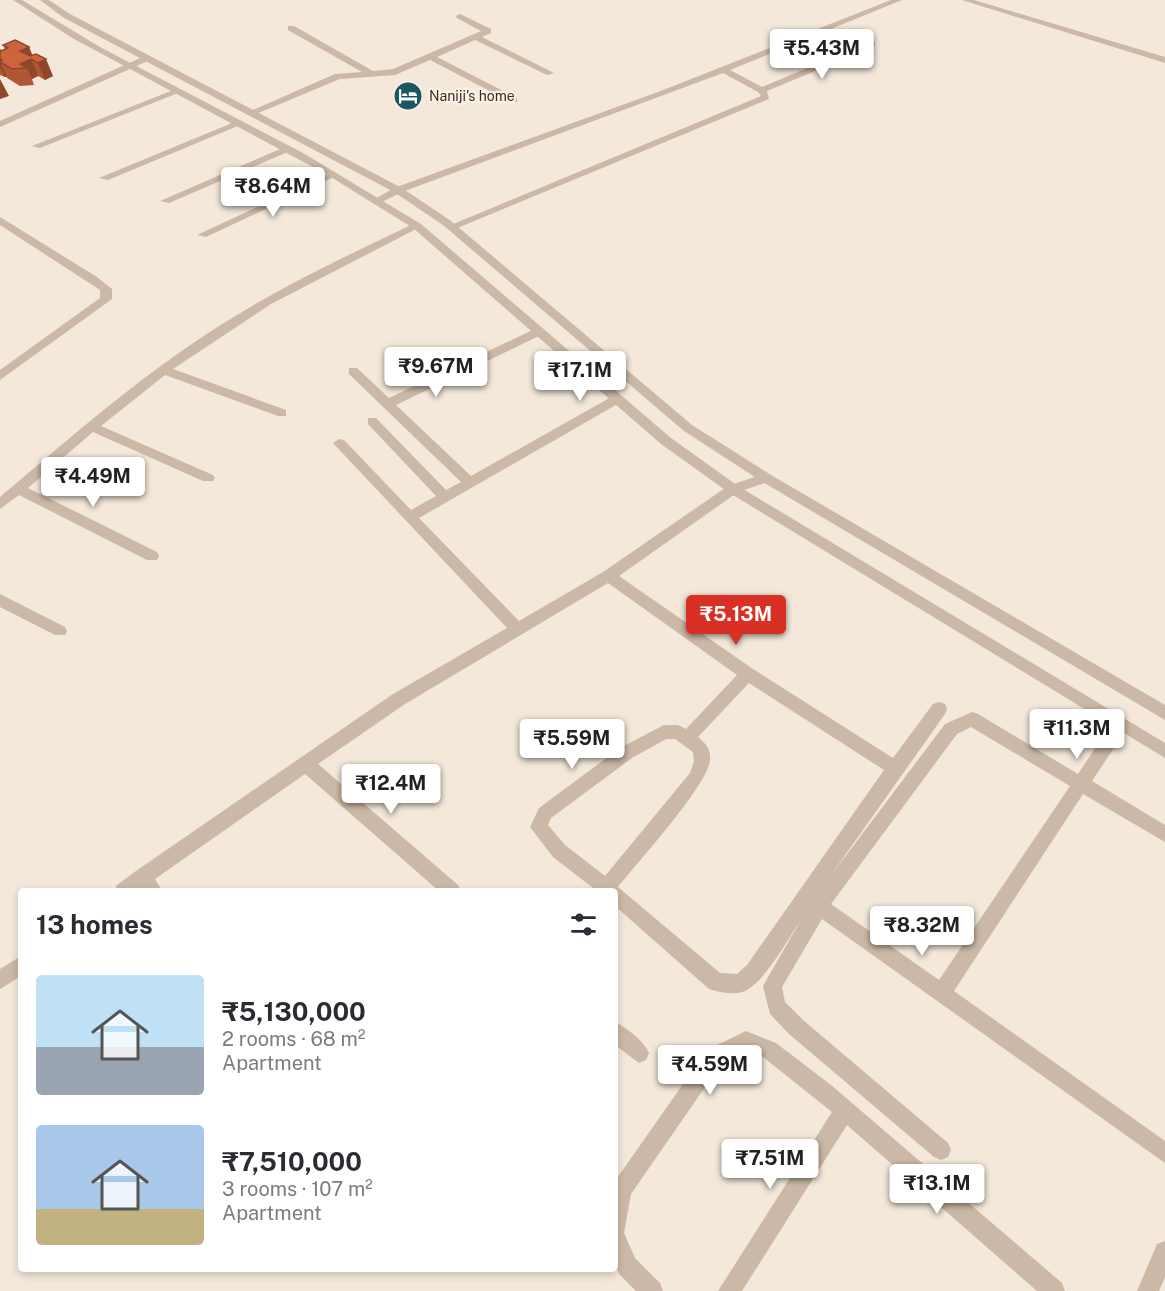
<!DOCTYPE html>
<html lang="en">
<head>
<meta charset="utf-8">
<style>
	:root { --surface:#fff; --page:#f7f7f7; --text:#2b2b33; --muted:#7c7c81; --accent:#d93025 }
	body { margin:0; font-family:"Public Sans",sans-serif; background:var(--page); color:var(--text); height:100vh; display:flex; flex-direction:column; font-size:22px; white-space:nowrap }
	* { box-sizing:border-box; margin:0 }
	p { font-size:20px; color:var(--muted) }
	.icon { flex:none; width:33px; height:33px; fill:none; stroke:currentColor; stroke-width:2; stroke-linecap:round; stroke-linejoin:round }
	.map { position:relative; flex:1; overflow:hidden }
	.side { position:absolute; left:18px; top:888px; width:600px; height:384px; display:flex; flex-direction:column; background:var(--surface); border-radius:6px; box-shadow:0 3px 9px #0003 }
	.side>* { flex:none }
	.price { position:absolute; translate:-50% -51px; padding:0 14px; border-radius:6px; background:#fff; color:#222; font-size:20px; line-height:39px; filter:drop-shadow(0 2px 3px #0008) }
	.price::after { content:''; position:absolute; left:50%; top:36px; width:18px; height:14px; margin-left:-9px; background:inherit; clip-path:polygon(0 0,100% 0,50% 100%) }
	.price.active { background:var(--accent); color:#fff }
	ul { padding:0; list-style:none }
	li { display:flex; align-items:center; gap:18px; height:150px; padding:0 18px }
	li span { display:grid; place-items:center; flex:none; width:168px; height:120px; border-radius:6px; color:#555 }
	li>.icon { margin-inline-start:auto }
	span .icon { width:72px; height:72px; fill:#fffc; stroke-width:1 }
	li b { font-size:26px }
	h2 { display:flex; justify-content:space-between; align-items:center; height:72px; padding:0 18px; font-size:26px }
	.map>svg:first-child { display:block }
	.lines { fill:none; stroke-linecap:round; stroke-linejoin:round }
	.minor { fill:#ccb8a6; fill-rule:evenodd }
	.tertiary { fill:#ccb8a6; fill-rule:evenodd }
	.wall { fill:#b05635 }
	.shaded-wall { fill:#90462b }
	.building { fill:#cd643e; stroke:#90462b; stroke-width:1.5 }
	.labels { text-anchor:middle; stroke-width:4.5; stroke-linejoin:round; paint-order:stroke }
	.far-poi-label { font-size:14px; fill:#382d27; stroke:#fbf2e7; text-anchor:start }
</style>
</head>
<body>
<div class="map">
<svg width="1165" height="1291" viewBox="0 0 1165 1291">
	<rect width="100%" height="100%" fill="#f3e8da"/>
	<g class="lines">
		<path class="minor" d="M891,0H902L730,70L762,87L869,42H875V46L767,91L769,99L455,229L446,227L761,96L758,92L723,73L402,192L382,202L373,200L394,188L658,92Z
			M962,0H974L1165,57V63Z
			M460,14L491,29V33L482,37L554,73L547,75L475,40L437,57L517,98V102H511L430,60L395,75L340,79L256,114L248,112L335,74L362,72L288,30V26H294L373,71L393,69L481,31L457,18L456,16Z
			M147,55L151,58L150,60L0,127V121Z
			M176,89L183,91L40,148L32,146Z
			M237,121L245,123L108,180L99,178Z
			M287,146L292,149L290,151L169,203L160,201Z
			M330,173L338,175L206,237L197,235Z
			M0,217L97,277L112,289V299L0,380V370L100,298V290L0,225Z
			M413,224L422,226L271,304L173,369L286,410V416H278L165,375L101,426L213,475L215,478L213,481H203L93,432L28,488L157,552L159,556L157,560H147L19,495L0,509V497C70,438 139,377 216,328C278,288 346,256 413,224Z
			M539,327L545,331L543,334L396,405L471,476L613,396H621V402L419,518L519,621L603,572L728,486L766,473L771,475L773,478L771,481L738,492L619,576L753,669L893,758L933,704L939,702L945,704L947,709L945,714L829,878L945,724L972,712L978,714L1078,774L1114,720L1120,718L1126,720L1128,725L1126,730L1092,781L1165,825V842L1083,794L954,991L1165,1141V1163L822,919L782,987L785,1002L803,1020L948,1143L951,1150L948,1157L941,1160L934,1157L789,1034L770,1014L763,986L802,918C790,936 763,986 742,992C733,995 718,992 709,989L615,906V891H597L553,857L530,827L539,808L620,748L664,725H678L686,729L737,675L608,583L405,704L318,764L458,885L461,891H439L305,774L155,879L162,891L141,889L114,891L117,885L136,871L393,694L507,628L333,443L339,439L344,440L411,510L436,496L368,424V418H376L446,490L461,482L349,374V368H357L389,398ZM749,683L884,770L747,965L737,974L720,973L618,887C637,863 708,785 710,760C711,749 706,744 698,737ZM971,727L1070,786L939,980L831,904L957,734ZM666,739H675L693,752L694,761L690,773L605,876L565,845L548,825L551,818L632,758Z
			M0,594L65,627L67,631L65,635H55L0,607Z
			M21,956V976L0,989V969Z
			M615,1022C627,1028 644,1041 649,1053L646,1060L639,1063L615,1045Z
			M746,1031L776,1043L831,1085L1062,1283L1065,1291H1037L847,1125L742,1291H718L832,1112L763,1057L747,1051L721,1064L631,1194L624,1233L635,1258L660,1283L663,1291H636L619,1274L615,1263V1181L707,1050Z
			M1165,1241V1277L1159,1291H1137L1157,1244Z"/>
		<path class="tertiary" d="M13,0H22L100,47L303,153L421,224L671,438L738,486L1165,743V758L728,492L661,444L413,228L326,174L74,39Z
			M40,0H49L70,14L402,188L451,221L692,425L771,475L1165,705V720L761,481L684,431L443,225L394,192L64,18Z"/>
	</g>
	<path class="wall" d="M3,45L29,47L32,55L53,76L45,80L38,76L32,79L34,85L20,86L7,78V77H5L0,75V50L1,51L5,49Z"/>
	<path class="shaded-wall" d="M29,47L35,62L31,59L38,76L32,79L27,68L20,64V51Z
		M46,59L53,76L45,80L38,63Z
		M0,62L7,77H5L0,67Z
		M0,79L9,96L0,99Z"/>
	<path class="building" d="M15,40L29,47L20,51L30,56L36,54L46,59L38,63L31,59L20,64L27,68L12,69L0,62L2,60L0,59V50L1,51L8,48L3,45Z"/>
	<defs>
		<g id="hotel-disc" transform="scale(1.5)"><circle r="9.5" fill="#1a565c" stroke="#fbf2e7"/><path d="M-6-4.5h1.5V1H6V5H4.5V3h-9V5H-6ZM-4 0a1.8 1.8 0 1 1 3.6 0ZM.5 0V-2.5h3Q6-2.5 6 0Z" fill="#fff"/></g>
	</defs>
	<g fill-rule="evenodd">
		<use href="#hotel-disc" x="408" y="96"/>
	</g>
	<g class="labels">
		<g class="far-poi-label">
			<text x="429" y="101">Naniji's home</text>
		</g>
	</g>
</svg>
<b class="price" style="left:822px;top:80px">₹5.43M</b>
<b class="price" style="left:273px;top:218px">₹8.64M</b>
<b class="price" style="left:436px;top:398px">₹9.67M</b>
<b class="price" style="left:580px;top:402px">₹17.1M</b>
<b class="price" style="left:93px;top:508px">₹4.49M</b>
<b class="price active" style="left:736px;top:646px">₹5.13M</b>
<b class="price" style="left:1077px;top:760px">₹11.3M</b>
<b class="price" style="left:572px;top:770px">₹5.59M</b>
<b class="price" style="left:391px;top:815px">₹12.4M</b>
<b class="price" style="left:922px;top:957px">₹8.32M</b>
<b class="price" style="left:710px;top:1096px">₹4.59M</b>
<b class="price" style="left:770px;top:1190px">₹7.51M</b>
<b class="price" style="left:937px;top:1215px">₹13.1M</b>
<section class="side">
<h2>13 homes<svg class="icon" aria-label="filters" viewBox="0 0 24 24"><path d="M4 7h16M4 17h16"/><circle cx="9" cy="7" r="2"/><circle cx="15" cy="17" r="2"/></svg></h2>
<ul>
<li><span style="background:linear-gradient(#bfe0f5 60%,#9aa5b1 0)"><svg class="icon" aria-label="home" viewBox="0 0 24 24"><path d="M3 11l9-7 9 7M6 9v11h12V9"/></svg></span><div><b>₹5,130,000</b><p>2 rooms · 68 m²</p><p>Apartment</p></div></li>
<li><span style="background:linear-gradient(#a9c7e8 70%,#c2b280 0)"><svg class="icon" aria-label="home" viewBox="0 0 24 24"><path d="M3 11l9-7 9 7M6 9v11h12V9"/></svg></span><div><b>₹7,510,000</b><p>3 rooms · 107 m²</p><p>Apartment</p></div></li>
</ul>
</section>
</div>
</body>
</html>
